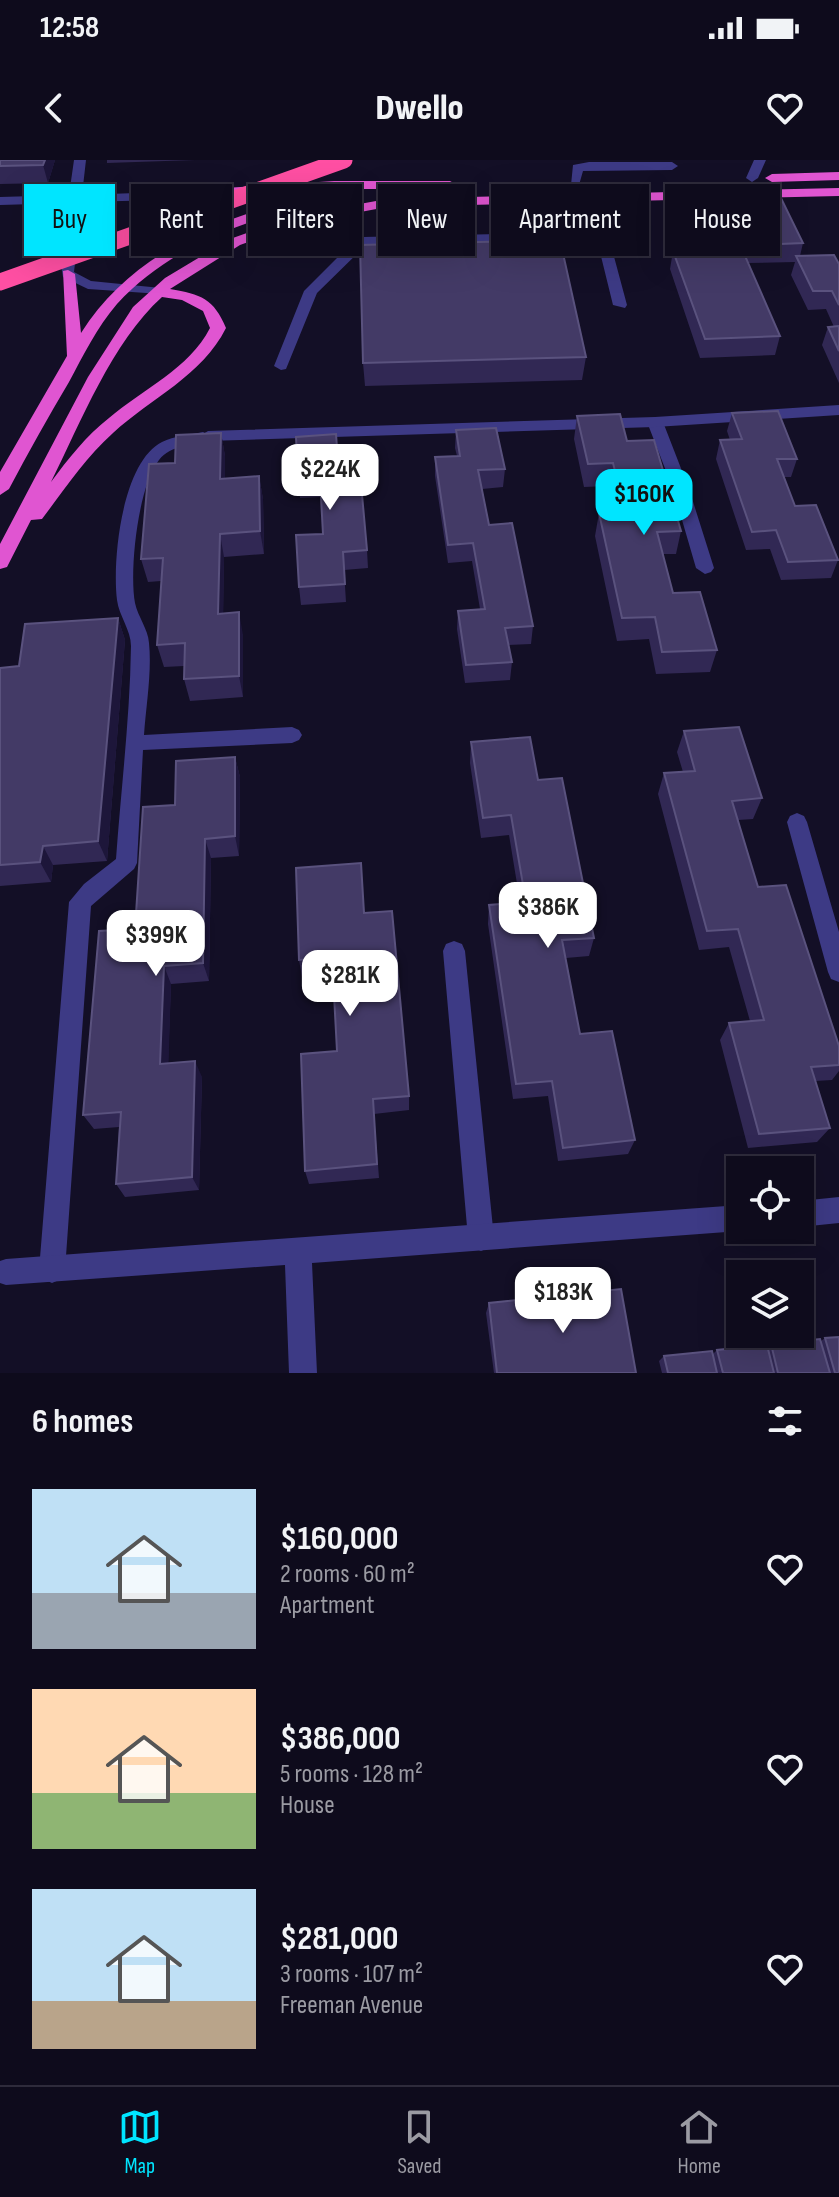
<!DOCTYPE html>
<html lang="en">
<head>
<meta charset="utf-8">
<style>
	:root { --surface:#0e0b1c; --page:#171425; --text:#f1f3f6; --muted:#9b9ba3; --line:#2e2b3b; --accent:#00e5ff }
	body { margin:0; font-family:"Sofia Sans Condensed",sans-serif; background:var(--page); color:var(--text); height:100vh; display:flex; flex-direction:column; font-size:30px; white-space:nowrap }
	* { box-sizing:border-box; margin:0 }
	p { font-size:26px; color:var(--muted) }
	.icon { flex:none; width:44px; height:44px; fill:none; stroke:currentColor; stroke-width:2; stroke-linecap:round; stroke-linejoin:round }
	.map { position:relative; height:1213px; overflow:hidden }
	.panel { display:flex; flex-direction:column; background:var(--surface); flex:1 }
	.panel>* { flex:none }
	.guide { position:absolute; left:24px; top:24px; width:792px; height:72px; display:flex; gap:16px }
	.controls { position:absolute; left:726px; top:996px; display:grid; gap:16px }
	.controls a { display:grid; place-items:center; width:88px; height:88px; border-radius:0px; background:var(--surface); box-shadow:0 8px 32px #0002,0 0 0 2px var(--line); font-size:40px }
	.price { position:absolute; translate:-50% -68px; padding:0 18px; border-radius:16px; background:#fff; color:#222; font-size:26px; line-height:52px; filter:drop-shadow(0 2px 4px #0008) }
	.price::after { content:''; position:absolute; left:50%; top:48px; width:24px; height:18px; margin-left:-12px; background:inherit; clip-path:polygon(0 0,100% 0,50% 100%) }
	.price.selected { background:var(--accent); color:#111 }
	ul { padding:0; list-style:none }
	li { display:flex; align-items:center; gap:24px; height:200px; padding:0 32px }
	li span { display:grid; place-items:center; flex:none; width:224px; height:160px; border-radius:0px; color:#555 }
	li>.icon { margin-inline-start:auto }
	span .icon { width:96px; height:96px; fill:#fffc; stroke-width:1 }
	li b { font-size:34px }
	h2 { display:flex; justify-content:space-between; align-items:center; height:96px; padding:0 32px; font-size:34px }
	.pill { padding:0 28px; border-radius:0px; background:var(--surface); box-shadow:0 8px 32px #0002,0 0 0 2px var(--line); font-size:28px; line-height:72px }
	.pill.selected { background:var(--accent); color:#111 }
	.status { display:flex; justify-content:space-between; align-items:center; height:56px; padding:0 40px; background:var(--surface); direction:ltr }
	.status svg { height:22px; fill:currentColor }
	header { display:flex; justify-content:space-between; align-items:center; height:104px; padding:0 32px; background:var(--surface); font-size:36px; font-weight:800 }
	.dock { display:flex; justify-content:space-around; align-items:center; height:112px; border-top:2px solid var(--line); background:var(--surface); font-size:22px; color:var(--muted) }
	.dock a { display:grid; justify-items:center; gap:4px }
	.dock .selected { color:var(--accent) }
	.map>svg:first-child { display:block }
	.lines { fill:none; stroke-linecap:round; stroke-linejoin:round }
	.service { fill:#3d3a85; fill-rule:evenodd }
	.minor { fill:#3d3a85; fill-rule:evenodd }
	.trunk { fill:#e055d1; fill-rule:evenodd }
	.motorway-bridge { stroke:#ff4fa3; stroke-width:17 }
	.wall { fill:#312854 }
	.shaded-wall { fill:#1d163a }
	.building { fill:#433a66; stroke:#5a527e; stroke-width:2 }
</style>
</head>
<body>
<div class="status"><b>12:58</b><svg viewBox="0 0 49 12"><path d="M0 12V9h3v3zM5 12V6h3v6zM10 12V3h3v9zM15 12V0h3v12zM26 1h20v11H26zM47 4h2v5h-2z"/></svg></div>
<header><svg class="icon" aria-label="back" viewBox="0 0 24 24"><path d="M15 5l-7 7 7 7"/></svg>Dwello<svg class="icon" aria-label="heart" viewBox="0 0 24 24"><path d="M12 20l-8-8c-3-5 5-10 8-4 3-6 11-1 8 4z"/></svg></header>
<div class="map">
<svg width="839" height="1213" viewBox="0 0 839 1213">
	<rect width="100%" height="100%" fill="#130f26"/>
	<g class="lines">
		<path class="service" d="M754,0H766L758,18L752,22L746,18Z
			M589,2H672L678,6L672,10L583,11L579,25H571L573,5Z
			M592,33L598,37L627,145L625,148L613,145L597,80L366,85L317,133L286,209L281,210L274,206L304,131L353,82L294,62V56H304L363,77L595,72L586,37Z
			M655,257L663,262L689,329L714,408L711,412L705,414L696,408L673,329L647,262Z
			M203,272L211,277L209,281C191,285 171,285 159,300C138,326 129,411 135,443C138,457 148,469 149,483C152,512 146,546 144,575L292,567L299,570L302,575L299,580L292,583L143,590L137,703L134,709L91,746L65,1110L61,1119L52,1123L43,1119L39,1110L69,742L84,724L116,699C121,629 130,557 131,486C131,470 119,456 117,440C112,400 122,302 162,282C174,276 190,275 203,272Z
			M797,653L804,656L807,662L839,772V822L831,819L828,812L787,662L790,656Z
			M454,781L462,784L465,791L494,1078L490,1087L481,1091L472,1087L468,1078L443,791L446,784Z"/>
		<path class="minor" d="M74,0H86L82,35L163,32L169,36L163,40L82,42L74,112L91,121L161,128V134L88,129L63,117L60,100L69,43L0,45V37L69,35Z
			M839,245V255L655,267L208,281L200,276L208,271L655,257Z
			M839,1037V1063L800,1067V1041Z
			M740,1045V1071L312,1103L317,1213H289L285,1105L6,1125L0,1123V1101L6,1099Z"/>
		<path class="trunk" d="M839,12V20L772,22L765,18L772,14Z
			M334,21H450L457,25L450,29H334L163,40L156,36L163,32Z
			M839,28V36L387,47L302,63L240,85L170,129C201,134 214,139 226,168C202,216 151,238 113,273C85,298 64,330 42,359L31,360L7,407L0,409V384L88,217L133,147L165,118L230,79L294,56L387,39ZM162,137L182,140L203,151L210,168C189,209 143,229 109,258C86,276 68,299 51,322C81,262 112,182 162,137Z
			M329,31L336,35L334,38C255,57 174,82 117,144C97,167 83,196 69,222C48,257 28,293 9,329L0,335V312L67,196L63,111L68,110L75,114L81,173C136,86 234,53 329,31Z"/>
		<path class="motorway-bridge" d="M0,122L344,0"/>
	</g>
	<path class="wall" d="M0,0H55L48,23L0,24Z
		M107,0H195L107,3Z
		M731,32L803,83L800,96L839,104V223L822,185L828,167H834L826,149L808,150L791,115L795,102L748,103L780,176L775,195L700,198L670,109L673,91L709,90L693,51L696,38L730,37Z
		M586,197L582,220L365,226L363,203Z
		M732,253L797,299L791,317H784L795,346L838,400L831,418L781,420L770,389L746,390L716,299L720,280H730L727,271Z
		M577,256L627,281L681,371L676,394H663L673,433L717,490L710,512L656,514L649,479L617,481L595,376L599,353L615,352L609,326L584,327L574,279Z
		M456,270L505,309L503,327L482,329L489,365L533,466L531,484L508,485L512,502L510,520L465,523L457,469L458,451L480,449L472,401L448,403L435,316V297L457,296L455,288Z
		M221,273L225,296V319L259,316L263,339L264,394L224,397L223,453L243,475V537L190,541L184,519V506L164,507L157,485L161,421L148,422L141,399L175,303Z
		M338,302L367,390L368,408L344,410L346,442L301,445L299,427L323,374L321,337L300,338L298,320Z
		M118,458L125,480L107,701L53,705L51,722L0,726V508L19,506Z
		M684,571L762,638L753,659L738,660L758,727L839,886V911L832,920L815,921L830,968L817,982L748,988L720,880L729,863L750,861L729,787L699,790L658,634L664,613L683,612L677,592Z
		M471,582L538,620L594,778L589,796L566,798L580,874L635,980L628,994L558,1001L548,936L513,939L488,764L489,745L520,742L509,675L481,678L470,603Z
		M235,597L240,617L239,696L211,698L209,821L171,824L168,903L202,917L199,1030L125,1037L116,1024L119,967L94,969L83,955L135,769L175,645Z
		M364,753L409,936V950L374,954L379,1018L309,1024L305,1011L337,891L333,815L302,817L299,800Z
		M489,1143L636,1213H494L486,1153Z
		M825,1178L839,1213H662L659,1201L664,1196L713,1194L717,1190L767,1187L771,1184L821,1181Z"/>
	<path class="shaded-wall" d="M45,0H55L48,23L43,5Z
		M221,273L225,296V342L220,319Z
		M259,316L263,339L264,394L260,371Z
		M220,374L224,397L223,476L218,454Z
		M239,452L243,475V537L239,516Z
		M118,458L125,480L107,701L98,681Z
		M235,597L240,617L239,696L235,676Z
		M205,679L211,698L209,821L203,803Z
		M43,686L53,705L51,722L40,702Z
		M164,806L171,824L168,920L160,904Z
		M195,901L202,917L199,1030L192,1017Z"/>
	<path class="building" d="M0,0H45L43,5L0,6Z
		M777,30L803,83L755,85L731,32Z
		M730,37L753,90L743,91L742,89H717L696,38Z
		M560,80L586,197L363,203L360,85Z
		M742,89L780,176L705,179L673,91Z
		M834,95L839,104V145L832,131H813L796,96Z
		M839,166V191L828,167Z
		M778,251L797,299H777L795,346L816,345L838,400L788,402L776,370L752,372L720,280L742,279L732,253Z
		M620,254L627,281L654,280L681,371L657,372L673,433L700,432L717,490L662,492L655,457L622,458L599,353L625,351L613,303L588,304L577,256Z
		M496,268L505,309L478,310L489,365L512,363L533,466L505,468L512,502L466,505L458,451L485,449L473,383L448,385L435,297L460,296L456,270Z
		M221,273L220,319L259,316L260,371L220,374L218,454L239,452V516L184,519L185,483L157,485L163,398L141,399L149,304L175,303L176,275Z
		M336,274L338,302L359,301L367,390L343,392L345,424L299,427L296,375L323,374L320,319L298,320L296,277Z
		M118,458L98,681L43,686L40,702L0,705V508L19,506L25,464Z
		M739,567L762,638L732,641L758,727L786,725L839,886V905L811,907L830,968L759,974L729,863L764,860L738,769L707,771L664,613L695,611L684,571Z
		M530,577L538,620L562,618L594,778L562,780L580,874L612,871L635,980L563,988L552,921L516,924L489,745L526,742L511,655L483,658L471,582Z
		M235,597V676L205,679L203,803L164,806L160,904L195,901L192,1017L116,1024L121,952L83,955L99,771L135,769L143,647L175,645L176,601Z
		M361,703L364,753L392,751L409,936L373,939L377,1004L305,1011L301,894L337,891L332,797L299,800L296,708Z
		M621,1129L636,1213H497L489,1143Z
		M839,1177V1213H835L825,1178Z
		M820,1179L830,1213H778L771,1184Z
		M767,1185L774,1213H723L717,1190Z
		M712,1191L717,1213H668L664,1196Z"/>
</svg>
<div class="controls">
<a><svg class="icon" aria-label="locate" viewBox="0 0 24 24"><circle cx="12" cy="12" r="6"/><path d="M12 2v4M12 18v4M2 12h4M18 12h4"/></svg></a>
<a><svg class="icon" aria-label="layers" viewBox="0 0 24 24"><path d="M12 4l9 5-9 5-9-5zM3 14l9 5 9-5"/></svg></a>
</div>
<b class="price" style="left:330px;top:352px">$224K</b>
<b class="price selected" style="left:644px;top:377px">$160K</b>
<b class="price" style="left:548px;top:790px">$386K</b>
<b class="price" style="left:156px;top:818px">$399K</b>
<b class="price" style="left:350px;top:858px">$281K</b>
<b class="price" style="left:563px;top:1175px">$183K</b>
<div class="guide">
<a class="pill selected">Buy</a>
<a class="pill">Rent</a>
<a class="pill">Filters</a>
<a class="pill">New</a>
<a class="pill">Apartment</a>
<a class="pill">House</a>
</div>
</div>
<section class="panel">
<h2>6 homes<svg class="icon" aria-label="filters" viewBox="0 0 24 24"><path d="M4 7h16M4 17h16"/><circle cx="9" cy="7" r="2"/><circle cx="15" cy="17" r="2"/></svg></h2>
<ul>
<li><span style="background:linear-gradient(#bfe0f5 65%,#9aa5b1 0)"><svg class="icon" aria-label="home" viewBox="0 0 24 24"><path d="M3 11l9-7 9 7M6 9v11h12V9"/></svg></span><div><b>$160,000</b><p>2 rooms · 60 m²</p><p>Apartment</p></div><svg class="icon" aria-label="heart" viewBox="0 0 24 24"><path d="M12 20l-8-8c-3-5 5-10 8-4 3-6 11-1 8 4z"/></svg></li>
<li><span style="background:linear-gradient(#ffd9b3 65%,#8fb573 0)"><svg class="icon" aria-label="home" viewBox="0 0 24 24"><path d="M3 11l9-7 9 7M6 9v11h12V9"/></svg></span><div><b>$386,000</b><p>5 rooms · 128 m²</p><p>House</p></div><svg class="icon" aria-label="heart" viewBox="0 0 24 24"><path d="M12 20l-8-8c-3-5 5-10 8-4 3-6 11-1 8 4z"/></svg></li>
<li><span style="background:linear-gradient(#bfe0f5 70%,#b9a48a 0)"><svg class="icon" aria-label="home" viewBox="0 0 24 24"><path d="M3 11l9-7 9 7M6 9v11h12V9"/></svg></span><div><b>$281,000</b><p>3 rooms · 107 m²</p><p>Freeman Avenue</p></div><svg class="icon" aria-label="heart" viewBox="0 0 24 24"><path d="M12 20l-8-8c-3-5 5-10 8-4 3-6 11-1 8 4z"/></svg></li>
</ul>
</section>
<nav class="dock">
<a class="selected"><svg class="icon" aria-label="map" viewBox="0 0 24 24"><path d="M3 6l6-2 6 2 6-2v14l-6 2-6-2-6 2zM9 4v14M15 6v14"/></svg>Map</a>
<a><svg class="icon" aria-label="saved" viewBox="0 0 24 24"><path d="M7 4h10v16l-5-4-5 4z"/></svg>Saved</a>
<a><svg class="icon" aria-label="home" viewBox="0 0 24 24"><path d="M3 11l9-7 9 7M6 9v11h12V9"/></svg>Home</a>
</nav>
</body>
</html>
